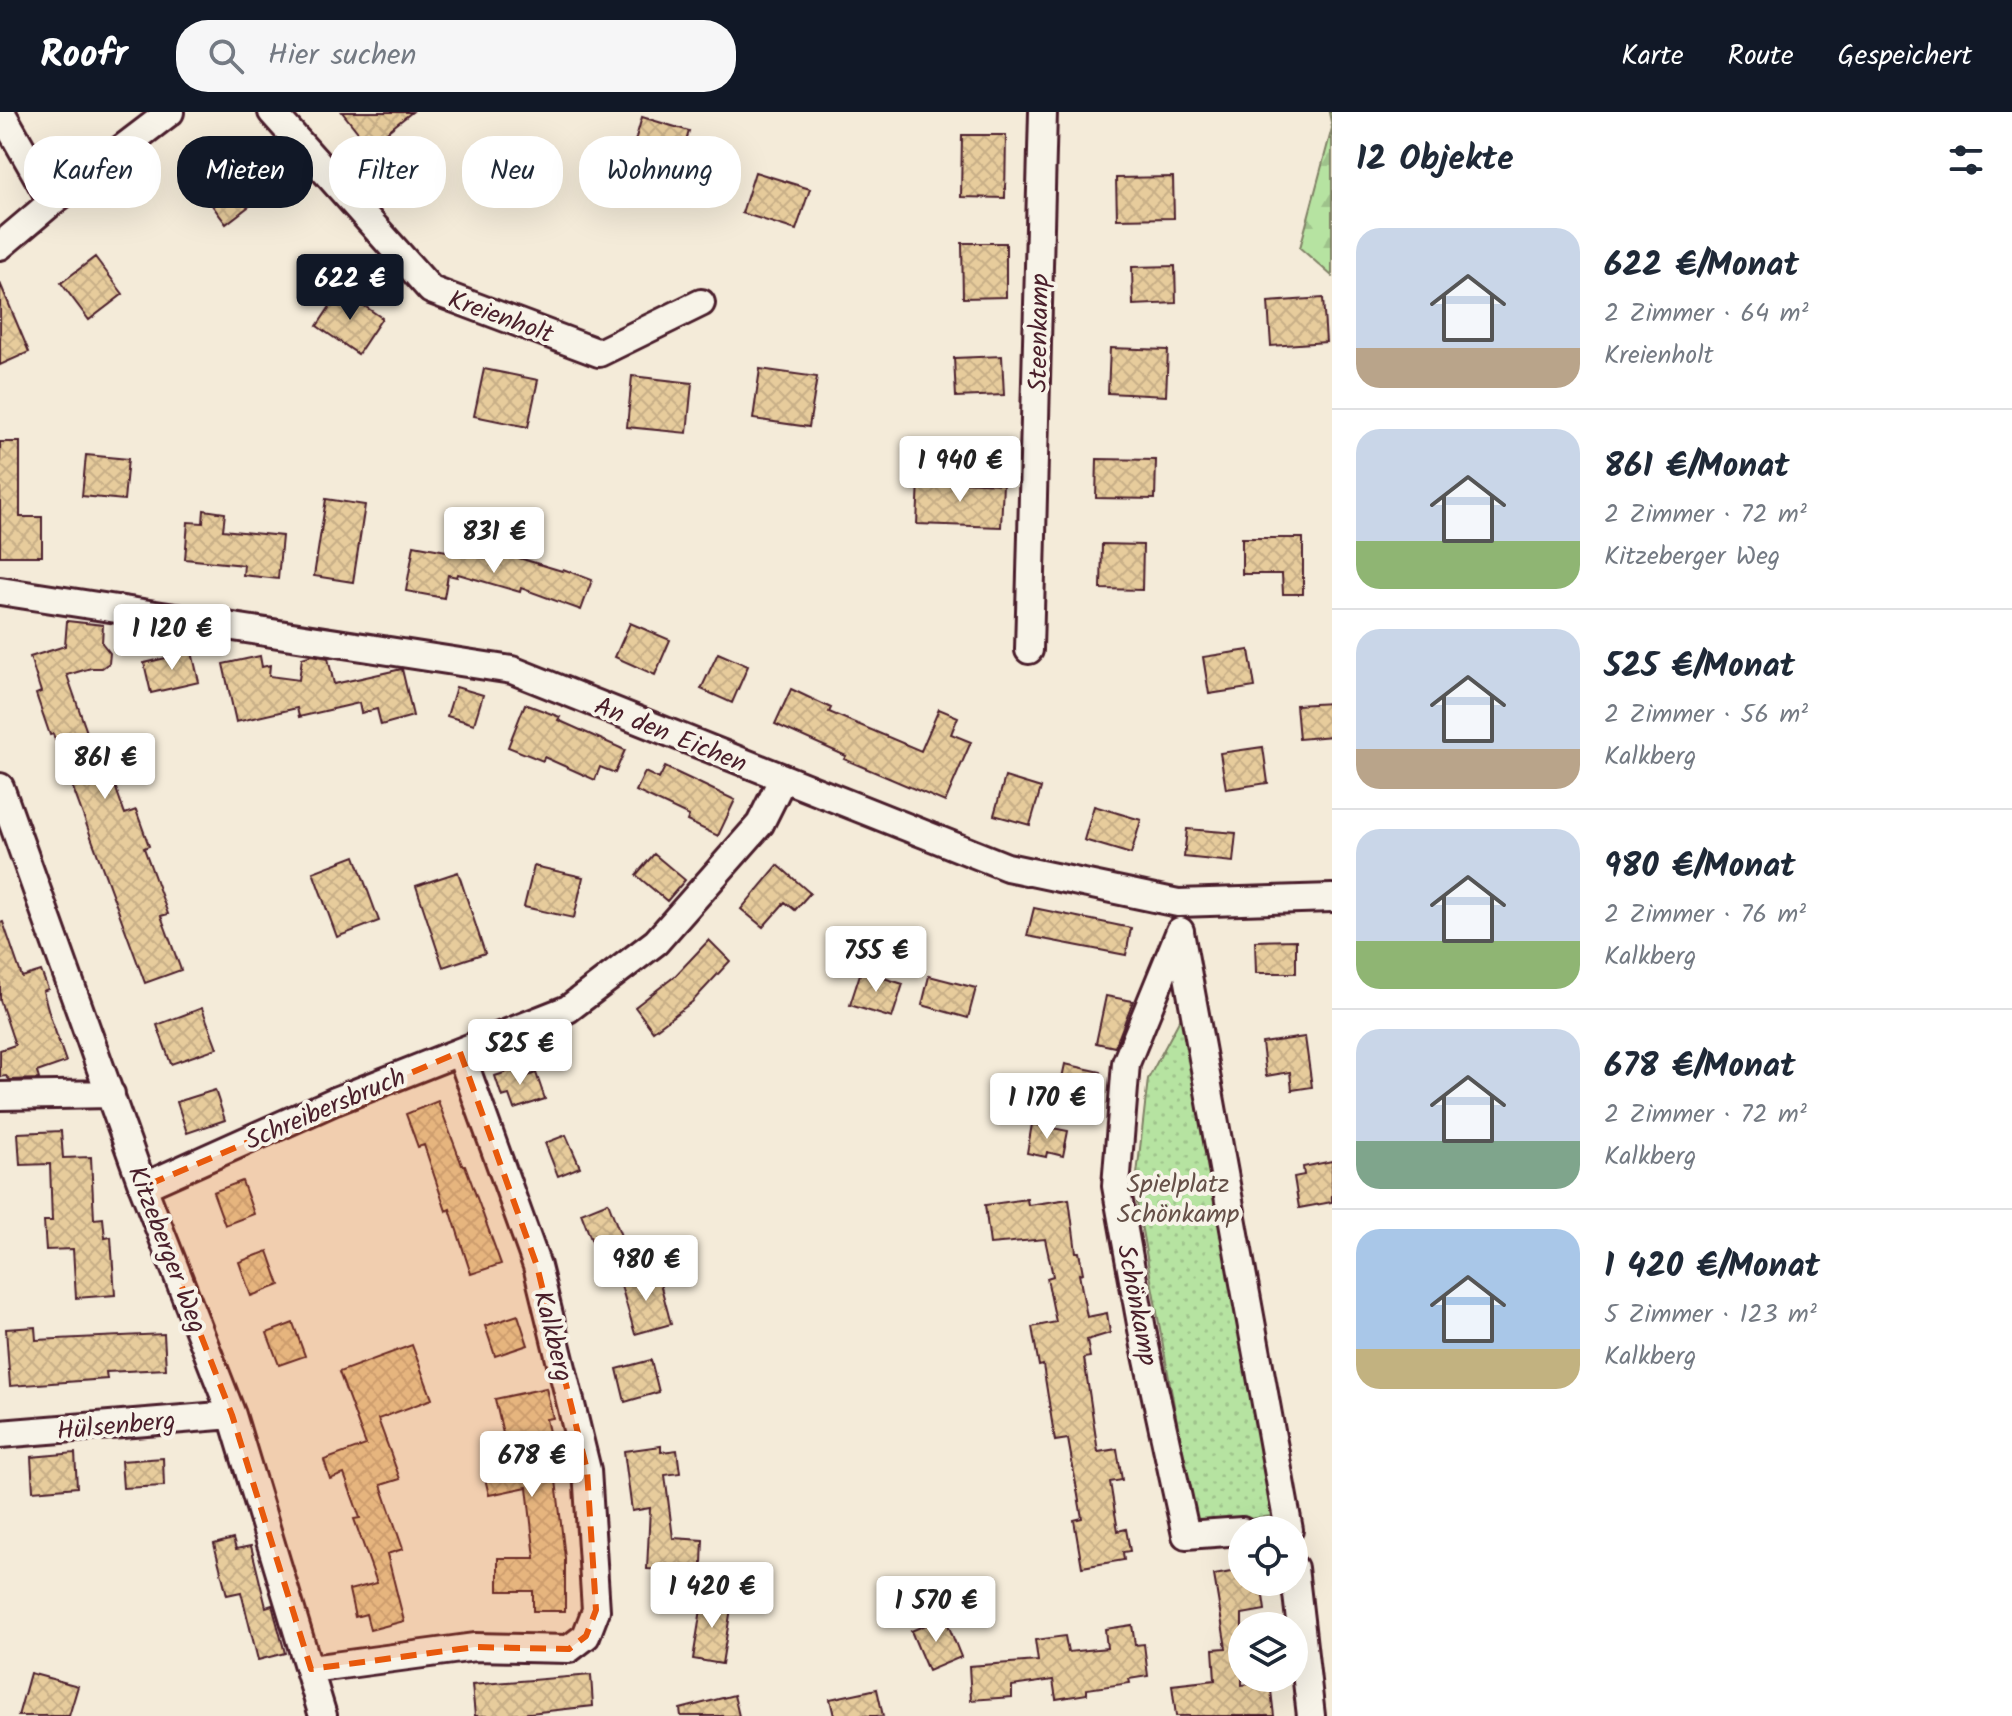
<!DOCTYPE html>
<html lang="de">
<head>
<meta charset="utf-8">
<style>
	:root { --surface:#fff; --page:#f6f6f7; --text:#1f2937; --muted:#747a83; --line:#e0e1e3; --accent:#111827 }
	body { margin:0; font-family:Kalam,sans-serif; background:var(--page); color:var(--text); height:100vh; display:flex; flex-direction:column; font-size:30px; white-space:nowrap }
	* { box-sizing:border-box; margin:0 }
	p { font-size:26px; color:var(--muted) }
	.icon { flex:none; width:44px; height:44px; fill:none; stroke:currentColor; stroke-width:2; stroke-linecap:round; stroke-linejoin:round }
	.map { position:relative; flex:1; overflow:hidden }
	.sheet { display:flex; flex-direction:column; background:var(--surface); width:680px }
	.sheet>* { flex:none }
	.guide { position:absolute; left:24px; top:24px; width:760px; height:72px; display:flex; gap:16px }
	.controls { position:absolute; left:1228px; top:1404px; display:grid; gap:16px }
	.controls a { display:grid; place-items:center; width:80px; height:80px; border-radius:50%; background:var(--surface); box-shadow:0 8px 32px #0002; font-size:40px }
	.price { position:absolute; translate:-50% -68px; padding:0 18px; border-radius:8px; background:#fff; color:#222; font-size:26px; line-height:52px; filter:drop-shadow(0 2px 4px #0008) }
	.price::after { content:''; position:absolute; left:50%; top:48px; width:24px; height:18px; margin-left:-12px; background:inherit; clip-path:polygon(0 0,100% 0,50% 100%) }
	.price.active { background:var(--accent); color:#fff }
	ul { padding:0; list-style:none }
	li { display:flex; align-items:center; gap:24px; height:200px; padding:0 24px }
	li+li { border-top:2px solid var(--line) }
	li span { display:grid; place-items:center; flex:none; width:224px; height:160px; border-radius:24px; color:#555 }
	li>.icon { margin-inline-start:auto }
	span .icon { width:96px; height:96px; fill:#fffc; stroke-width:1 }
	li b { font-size:34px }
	h2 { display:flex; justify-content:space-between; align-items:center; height:96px; padding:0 24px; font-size:34px }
	.chip { padding:0 28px; border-radius:32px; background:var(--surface); box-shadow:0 8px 32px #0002; font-size:28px; line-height:72px }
	.chip.active { background:var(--accent); color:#fff }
	header { display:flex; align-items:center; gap:48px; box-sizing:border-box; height:112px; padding:0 40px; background:var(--accent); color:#fff }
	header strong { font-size:38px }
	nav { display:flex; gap:44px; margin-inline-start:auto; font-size:28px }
	.search { width:560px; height:72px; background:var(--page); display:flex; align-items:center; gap:20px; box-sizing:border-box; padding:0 28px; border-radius:32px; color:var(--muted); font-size:30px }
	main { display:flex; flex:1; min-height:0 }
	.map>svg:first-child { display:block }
	.grass { fill:url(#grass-dots); stroke:#808166; stroke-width:2 }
	.forest { fill:url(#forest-firs); stroke:#808166; stroke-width:2 }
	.building { fill:url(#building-cross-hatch); stroke:#4a1f2b; stroke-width:2 }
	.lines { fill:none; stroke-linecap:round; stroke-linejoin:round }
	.minor-casing { stroke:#4a1f2b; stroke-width:32 }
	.minor { stroke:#f7f3e8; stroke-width:26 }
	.marked { fill:#e8590c; fill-opacity:0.2; stroke:#e8590c; stroke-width:6; stroke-dasharray:16 10; stroke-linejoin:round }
	.labels { text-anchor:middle; stroke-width:8; stroke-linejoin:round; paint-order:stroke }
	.street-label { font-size:26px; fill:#4a1f2b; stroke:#f7f3e8 }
	.park-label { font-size:26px; fill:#655048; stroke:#f7f3e8 }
</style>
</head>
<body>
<header>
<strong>Roofr</strong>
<div class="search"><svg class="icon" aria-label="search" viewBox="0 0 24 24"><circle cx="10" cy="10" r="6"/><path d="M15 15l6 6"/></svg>Hier suchen</div>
<nav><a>Karte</a><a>Route</a><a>Gespeichert</a></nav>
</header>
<main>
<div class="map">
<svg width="1332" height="1604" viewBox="0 0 1332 1604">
	<defs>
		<pattern id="grass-dots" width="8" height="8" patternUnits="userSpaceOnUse" patternTransform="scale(2)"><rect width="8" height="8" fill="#b6e3a1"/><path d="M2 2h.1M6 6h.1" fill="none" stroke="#9ec28b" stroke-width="1.8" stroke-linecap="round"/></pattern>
		<pattern id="forest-firs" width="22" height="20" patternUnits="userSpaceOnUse" patternTransform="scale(2)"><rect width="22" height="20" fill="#b6e3a1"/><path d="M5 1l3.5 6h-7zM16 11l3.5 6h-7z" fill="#9ec28b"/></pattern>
		<pattern id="building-cross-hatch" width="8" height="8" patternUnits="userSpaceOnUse" patternTransform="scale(2)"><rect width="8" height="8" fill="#e7cc9c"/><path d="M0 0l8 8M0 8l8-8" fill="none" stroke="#c8af87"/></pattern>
	</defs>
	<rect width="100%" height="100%" fill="#f4ebd9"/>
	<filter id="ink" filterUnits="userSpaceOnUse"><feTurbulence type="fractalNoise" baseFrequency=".0125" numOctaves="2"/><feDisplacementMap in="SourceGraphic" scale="16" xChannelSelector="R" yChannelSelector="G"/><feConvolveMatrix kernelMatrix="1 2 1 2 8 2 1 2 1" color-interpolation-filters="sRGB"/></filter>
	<g filter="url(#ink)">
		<path class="grass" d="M1187,894L1271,1404L1196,1414L1135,1080L1148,967Z"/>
		<path class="forest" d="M1329,0H1332V164L1300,136L1332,16Z"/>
		<path class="building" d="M342,0H412L369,34Z
			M642,5L689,19L676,64L629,50Z
			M962,23H1006L1005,86L961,85Z
			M255,31L283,68L226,112L198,74Z
			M755,60L810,77L796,118L742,101Z
			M1173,65L1174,106L1117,107L1116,66Z
			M962,131H1006V185L963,186Z
			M95,145L123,182L89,208L61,171Z
			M1175,154L1176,191L1133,193L1132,155Z
			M0,171L29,240L0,253Z
			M341,178L382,206L358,242L317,214Z
			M1323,186L1326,230L1271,234L1268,190Z
			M1110,236L1168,238L1166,284L1108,281Z
			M1002,244L1004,283L956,285L954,246Z
			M484,257L538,268L528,315L474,304Z
			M760,257L817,265L809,315L753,307Z
			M632,264L692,271L687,321L627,315Z
			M0,330H20V405H42V444H0Z
			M86,343L128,347L124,388L82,384Z
			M1097,347L1156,348L1155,387L1096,386Z
			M919,368L1003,372L1001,415L917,412Z
			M326,387L365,393L353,470L314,464Z
			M204,398L225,401L223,418L282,424L278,467L243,463L244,453L185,447L188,410L203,411Z
			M1242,426H1303V482H1283L1282,462H1242Z
			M1102,432L1143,433L1142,478L1101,477Z
			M414,433L490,447V444L494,445L496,439L562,459L563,457L592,468L581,498L521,476L520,480L458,462L457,465L448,463L444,486L406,479Z
			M67,509L103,513L102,531L110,541L109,551L102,556H91L67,563L96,646L104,643L125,702L136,698L149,734L144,736L168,802L161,804L181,858L145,871L53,622L50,623L36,582L41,580L30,545L65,534Z
			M630,511L670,528L655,563L615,545Z
			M1249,538L1255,575L1209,582L1203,545Z
			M192,540L199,570L151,581L144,551Z
			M718,541L748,554L732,591L701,577Z
			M312,543L328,546L334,572L402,557L413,604L381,613L377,597L361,601L359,591L299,605L297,596L236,610L223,552L260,544L262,555L270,553L269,564L299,568L302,546Z
			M456,575L483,583L474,612L447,604Z
			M791,577L831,596L829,600L921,639L939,597L958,605L951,622L971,630L945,690L844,647L846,644L775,612Z
			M1332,591V624L1299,627L1296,593Z
			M525,592L560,605L558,608L625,638L615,661L600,655L595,668L544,645L543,649L508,635Z
			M1263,635L1268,671L1226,677L1220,641Z
			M665,655L735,688L718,724L687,709L689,704L636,679L645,660L659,667Z
			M1005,665L1041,676L1030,713L994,703Z
			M1094,694L1141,708L1131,742L1084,728Z
			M1187,717L1236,721L1233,750L1184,745Z
			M654,742L685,768L667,789L636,763Z
			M355,744L379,809L337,825L313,760Z
			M778,753L810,781L795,798L785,790L763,815L741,797Z
			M534,754L583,765L574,806L524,795Z
			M458,760L485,841L443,855L416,774Z
			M1034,796L1131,816L1126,843L1027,824Z
			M3,810L22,865L41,859L48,877L43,879L50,904L66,950L37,960L39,967L10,968L6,964L0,965V938L15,933L0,888V811Z
			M709,828L730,849L692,890L653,919L635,895L675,864Z
			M1296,828V861H1256L1255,829Z
			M861,859L903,872L892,906L850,893Z
			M929,864L976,876L968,906L922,893Z
			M1106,884L1133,889L1115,935L1096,931Z
			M202,896L217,936L171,952L157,913Z
			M1305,925L1312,975L1292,978L1290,960L1266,964L1262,931Z
			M1065,952L1101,960L1095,988L1059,980Z
			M525,954L528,964L536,961L545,987L514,997L509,983L502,985L495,964Z
			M215,978L225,1008L187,1021L177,990Z
			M438,989L462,1053H465L501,1152L471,1162L450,1097L446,1099L424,1033L418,1035L406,1002Z
			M1032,1012L1068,1019L1063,1044L1047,1040L1046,1045L1027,1041Z
			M61,1019L63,1046L91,1045L94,1107L103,1106L105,1126L111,1125L115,1183L76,1186L73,1137L46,1138L44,1109H52L50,1052L20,1053L18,1021Z
			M566,1023L580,1055L558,1064L545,1031Z
			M1332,1049V1090L1299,1096L1294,1065L1304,1063L1303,1055Z
			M242,1069L254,1102L225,1113L213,1080Z
			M1027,1087L1028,1093L1069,1087L1076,1140H1079L1083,1161L1079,1162L1087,1205L1107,1201L1110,1221L1087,1228L1090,1245L1084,1246L1098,1340L1117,1337L1122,1368L1110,1370L1118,1419L1126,1417L1130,1439L1123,1440L1124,1448L1082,1455L1074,1408L1082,1406L1068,1327L1055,1329L1043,1253L1039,1254L1032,1215L1056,1210L1047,1166L1053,1164L1045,1127L990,1132L985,1093Z
			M608,1090L629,1145L602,1156L581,1101Z
			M268,1139L280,1173L251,1184L239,1150Z
			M657,1160L671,1212L635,1222L620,1170Z
			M518,1203L528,1233L495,1244L485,1214Z
			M293,1211L305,1244L279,1253L267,1221Z
			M35,1215L36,1228L164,1222L166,1257L106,1260L107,1267L10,1274L6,1217Z
			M412,1233L432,1287L378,1307L400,1367L381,1373L403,1437L387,1442L404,1509L370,1518L366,1502L355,1505L349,1478L377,1471L354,1407L360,1406L344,1362L330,1367L324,1348L366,1333L339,1260Z
			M651,1248L659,1280L625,1290L617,1257Z
			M546,1276L553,1306L546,1307L560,1367L556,1368L565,1446V1499H533V1479H498V1446H535L527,1375L489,1383L483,1358L510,1352L495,1287Z
			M661,1334V1340L677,1338L680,1361L665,1363L673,1426L703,1428L701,1474L671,1472L672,1458L647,1457L650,1396L632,1399L624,1339Z
			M75,1341L77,1375L33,1379L31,1345Z
			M163,1346L164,1374L123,1376L121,1349Z
			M233,1427L236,1437L251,1434L266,1495L272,1493L285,1541L258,1548L241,1480L227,1483L214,1432Z
			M1242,1458V1470H1261L1265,1498L1242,1502V1573L1270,1570L1274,1604H1176L1172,1573L1215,1568L1213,1537L1226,1536L1214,1463Z
			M703,1485L732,1490L722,1552L693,1547Z
			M945,1505L961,1545L928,1559L911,1519Z
			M1132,1513L1135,1533L1144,1532L1148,1564L1129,1567L1130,1571L1087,1577V1582L1056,1587L1053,1568L1012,1574V1585L971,1588L969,1554L1038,1549L1035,1528L1065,1524L1068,1540L1107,1536L1105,1517Z
			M30,1561L78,1574L69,1604H18Z
			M591,1563L593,1594L502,1604H475L472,1573Z
			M877,1577L883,1604H834L830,1587Z
			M734,1583L739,1604H681L680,1597Z"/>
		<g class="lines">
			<g class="minor-casing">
				<path id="minor" d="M1,0L52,90
					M272,0L431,178L599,241L701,191
					M0,134L52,90L170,0
					M0,479L512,558L1007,755L1178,791L1332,786
					M1029,538L1043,0
					M0,675L143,1075L232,1303L323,1604
					M1180,819L1126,951L1116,1074L1145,1234L1186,1423L1242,1419
					M1180,820L1289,1418
					M0,984L111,982
					M143,1075L335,989L568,897L656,830L760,712L783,666
					M0,1322L232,1303
					M1294,1456L1311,1604
					M311,1557L475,1535L569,1537L586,1524L596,1498L587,1358L537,1154L460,940"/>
			</g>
			<use href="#minor" class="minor"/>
		</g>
	</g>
	<path class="marked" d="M460,940L537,1154L587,1358L596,1498L586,1524L569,1537L475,1535L311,1557L232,1303L143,1075Z"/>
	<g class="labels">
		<g class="street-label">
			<text transform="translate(501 204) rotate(20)" y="9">Kreienholt</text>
			<text transform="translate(1038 221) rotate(-89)" y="9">Steenkamp</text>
			<text transform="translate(671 622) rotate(22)" y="9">An den Eichen</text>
			<text transform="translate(325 996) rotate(-23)" y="9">Schreibersbruch</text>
			<text transform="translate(168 1137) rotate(69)" y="9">Kitzeberger Weg</text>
			<text transform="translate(1138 1193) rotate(79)" y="9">Schönkamp</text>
			<text transform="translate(554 1224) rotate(76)" y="9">Kalkberg</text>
			<text transform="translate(116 1313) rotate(-5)" y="9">Hülsenberg</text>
		</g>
		<g class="park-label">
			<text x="1178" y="1080">Spielplatz<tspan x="1178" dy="30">Schönkamp</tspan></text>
		</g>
	</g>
</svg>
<div class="controls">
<a><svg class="icon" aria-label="locate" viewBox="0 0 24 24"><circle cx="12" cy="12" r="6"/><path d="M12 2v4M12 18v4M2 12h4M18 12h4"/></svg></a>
<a><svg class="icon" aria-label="layers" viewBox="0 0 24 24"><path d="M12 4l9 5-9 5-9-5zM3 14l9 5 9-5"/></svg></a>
</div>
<b class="price active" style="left:350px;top:210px">622 €</b>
<b class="price" style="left:960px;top:392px">1 940 €</b>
<b class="price" style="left:494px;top:463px">831 €</b>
<b class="price" style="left:172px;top:560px">1 120 €</b>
<b class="price" style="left:105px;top:689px">861 €</b>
<b class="price" style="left:876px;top:882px">755 €</b>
<b class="price" style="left:520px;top:975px">525 €</b>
<b class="price" style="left:1047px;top:1029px">1 170 €</b>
<b class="price" style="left:646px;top:1191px">980 €</b>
<b class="price" style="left:532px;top:1387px">678 €</b>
<b class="price" style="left:712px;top:1518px">1 420 €</b>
<b class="price" style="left:936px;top:1532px">1 570 €</b>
<div class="guide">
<a class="chip">Kaufen</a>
<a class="chip active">Mieten</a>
<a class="chip">Filter</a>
<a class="chip">Neu</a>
<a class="chip">Wohnung</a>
</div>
</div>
<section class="sheet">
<h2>12 Objekte<svg class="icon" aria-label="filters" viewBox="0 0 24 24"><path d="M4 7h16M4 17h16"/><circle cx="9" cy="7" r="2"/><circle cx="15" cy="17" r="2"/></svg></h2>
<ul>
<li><span style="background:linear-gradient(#c9d6e8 75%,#b9a48a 0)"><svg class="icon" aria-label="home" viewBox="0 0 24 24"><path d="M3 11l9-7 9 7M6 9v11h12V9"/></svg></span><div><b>622 €/Monat</b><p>2 Zimmer · 64 m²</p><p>Kreienholt</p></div></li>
<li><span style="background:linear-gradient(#c9d6e8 70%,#8fb573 0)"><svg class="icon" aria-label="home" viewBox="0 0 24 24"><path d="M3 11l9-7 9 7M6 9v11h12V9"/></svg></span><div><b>861 €/Monat</b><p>2 Zimmer · 72 m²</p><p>Kitzeberger Weg</p></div></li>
<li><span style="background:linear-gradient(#c9d6e8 75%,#b9a48a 0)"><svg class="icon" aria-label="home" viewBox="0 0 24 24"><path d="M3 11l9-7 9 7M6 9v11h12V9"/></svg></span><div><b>525 €/Monat</b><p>2 Zimmer · 56 m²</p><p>Kalkberg</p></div></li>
<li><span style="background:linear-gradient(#c9d6e8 70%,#8fb573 0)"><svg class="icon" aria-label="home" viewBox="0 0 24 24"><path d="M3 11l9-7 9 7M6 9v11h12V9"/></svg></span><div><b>980 €/Monat</b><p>2 Zimmer · 76 m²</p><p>Kalkberg</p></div></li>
<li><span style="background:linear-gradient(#c9d6e8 70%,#7fa58c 0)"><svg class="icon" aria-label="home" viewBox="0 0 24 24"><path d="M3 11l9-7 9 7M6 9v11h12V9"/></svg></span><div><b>678 €/Monat</b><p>2 Zimmer · 72 m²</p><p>Kalkberg</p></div></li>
<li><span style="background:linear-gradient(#a9c7e8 75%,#c2b280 0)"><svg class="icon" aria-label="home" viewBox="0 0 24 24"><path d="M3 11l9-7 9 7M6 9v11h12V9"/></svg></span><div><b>1 420 €/Monat</b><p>5 Zimmer · 123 m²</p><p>Kalkberg</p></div></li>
</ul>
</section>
</main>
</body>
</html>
